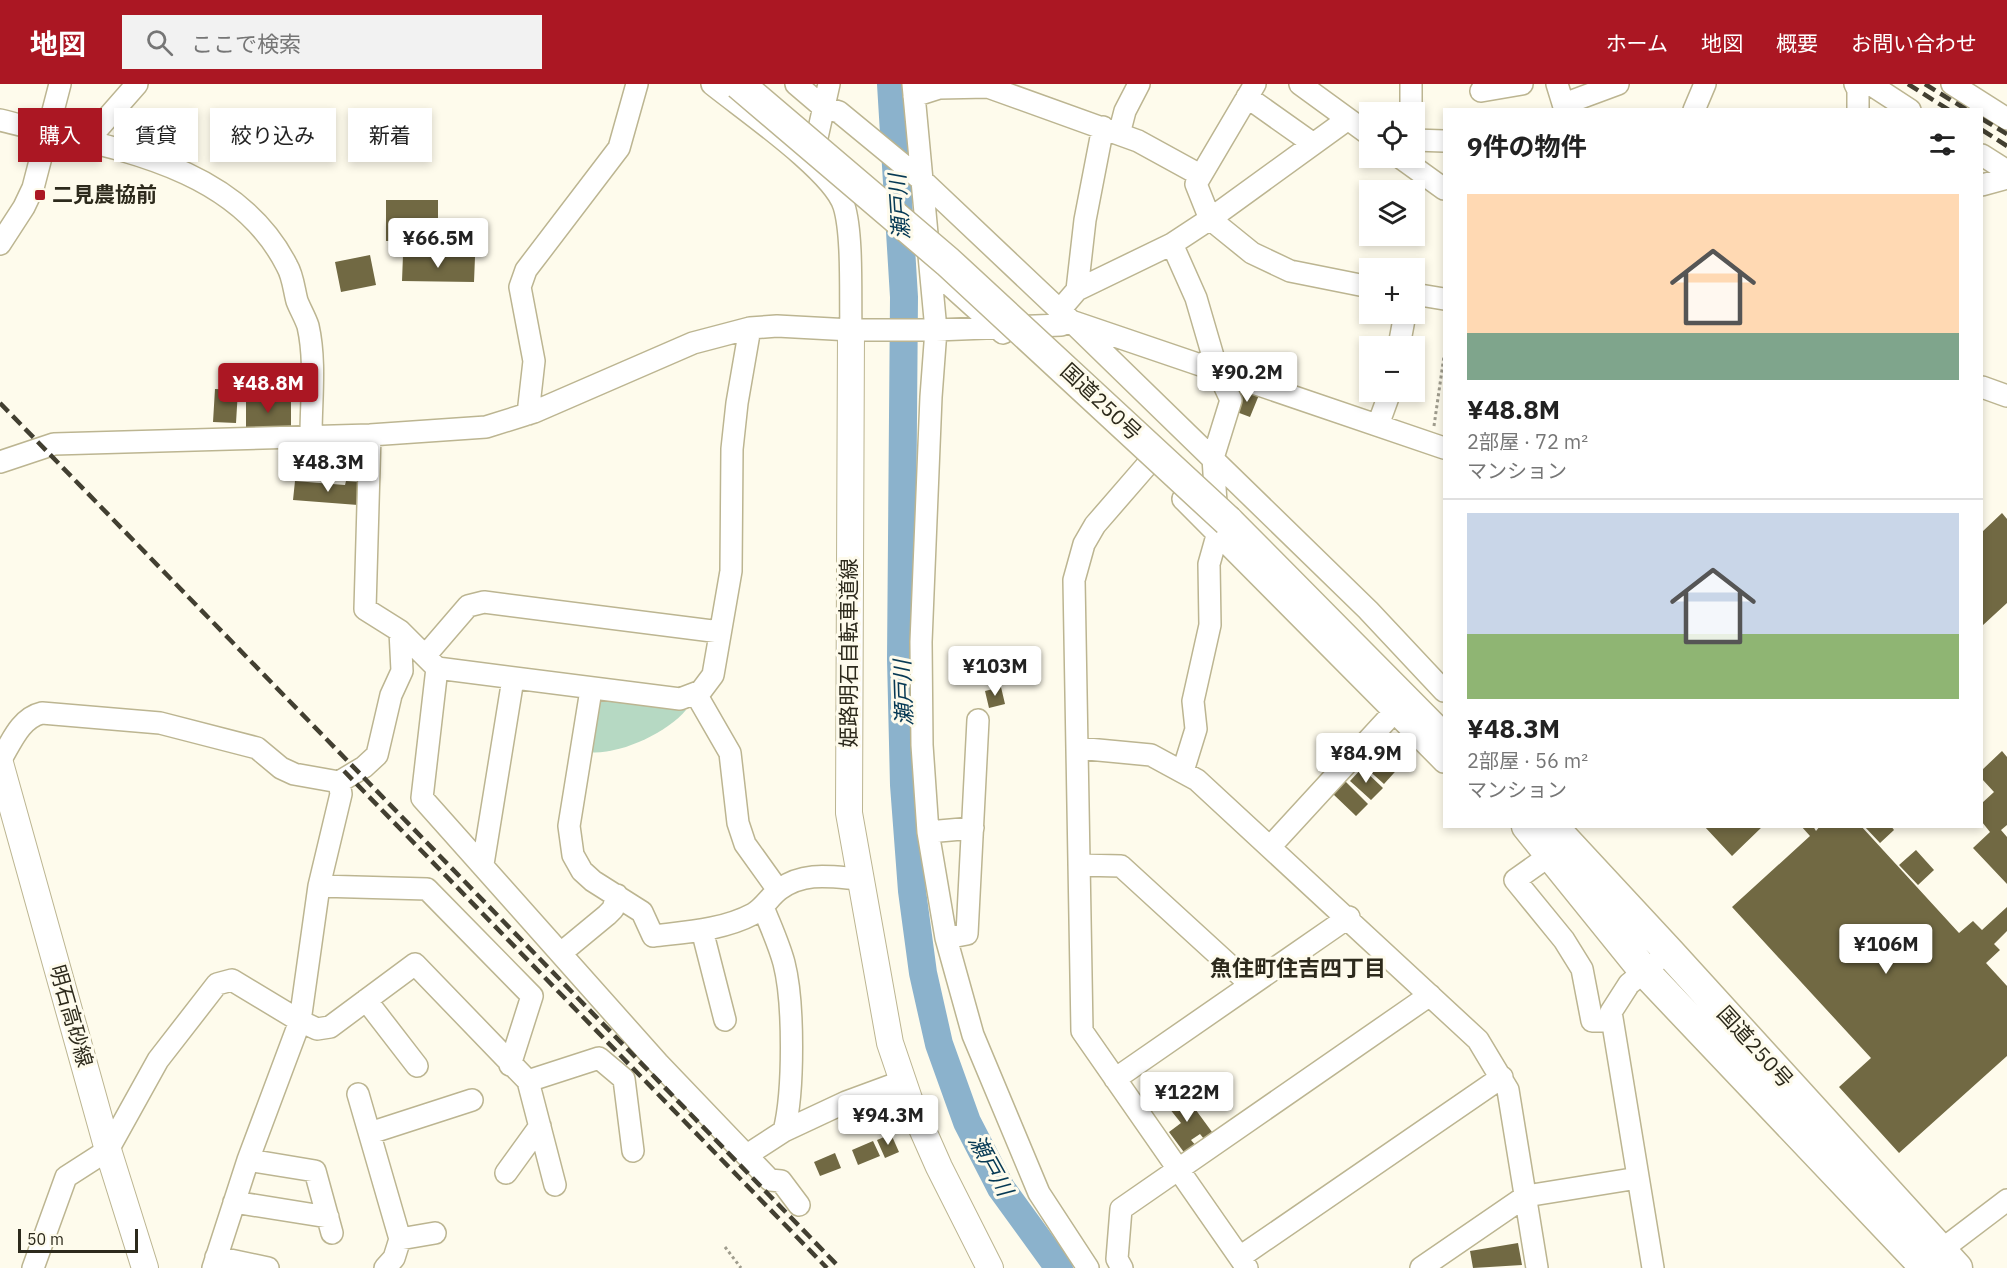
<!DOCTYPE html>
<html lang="ja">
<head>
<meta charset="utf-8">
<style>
	:root { --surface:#fff; --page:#f2f2f2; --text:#222; --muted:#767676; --line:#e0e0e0; --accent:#ab1723 }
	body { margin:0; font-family:"IBM Plex Sans","Noto Sans JP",sans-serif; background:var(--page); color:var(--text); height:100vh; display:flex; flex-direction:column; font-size:22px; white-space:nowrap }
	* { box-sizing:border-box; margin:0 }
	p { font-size:20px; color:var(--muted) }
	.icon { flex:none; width:33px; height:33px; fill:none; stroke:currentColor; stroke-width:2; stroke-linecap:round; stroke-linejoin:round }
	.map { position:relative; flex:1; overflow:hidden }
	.sheet { position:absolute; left:1443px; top:24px; width:540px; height:720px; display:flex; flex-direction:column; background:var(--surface); border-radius:0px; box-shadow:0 3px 9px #0003 }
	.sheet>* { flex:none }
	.top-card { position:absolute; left:18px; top:24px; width:570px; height:54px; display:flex; gap:12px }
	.tools { position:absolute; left:1359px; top:18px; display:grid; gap:12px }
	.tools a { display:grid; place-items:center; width:66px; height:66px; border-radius:0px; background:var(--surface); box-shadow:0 3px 9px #0003; font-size:30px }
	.scale { position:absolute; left:18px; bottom:15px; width:120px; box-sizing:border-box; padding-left:6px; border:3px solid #2d2a1c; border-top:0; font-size:16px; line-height:21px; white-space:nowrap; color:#2d2a1c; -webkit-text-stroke:4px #fefbec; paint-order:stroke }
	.price { position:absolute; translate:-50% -51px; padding:0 14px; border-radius:6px; background:#fff; color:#222; font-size:20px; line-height:39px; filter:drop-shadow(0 2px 3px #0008) }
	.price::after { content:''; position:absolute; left:50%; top:36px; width:18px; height:14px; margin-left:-9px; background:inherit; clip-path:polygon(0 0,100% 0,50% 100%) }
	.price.selected { background:var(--accent); color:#fff }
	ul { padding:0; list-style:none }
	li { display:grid; align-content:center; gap:12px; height:318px; padding:0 24px }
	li+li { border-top:2px solid var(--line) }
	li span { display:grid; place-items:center; height:186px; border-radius:0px; color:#555 }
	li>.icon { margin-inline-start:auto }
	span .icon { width:108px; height:108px; fill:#fffc; stroke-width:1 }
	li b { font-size:26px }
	h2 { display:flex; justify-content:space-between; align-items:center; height:72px; padding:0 24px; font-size:26px }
	.pill { padding:0 21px; border-radius:0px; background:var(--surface); box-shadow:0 3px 9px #0003; font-size:21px; line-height:54px }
	.pill.selected { background:var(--accent); color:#fff }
	header { display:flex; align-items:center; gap:36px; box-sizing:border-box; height:84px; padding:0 30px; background:var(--accent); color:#fff }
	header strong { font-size:28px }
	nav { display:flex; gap:33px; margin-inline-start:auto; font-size:21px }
	.search { width:420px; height:54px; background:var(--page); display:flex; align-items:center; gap:15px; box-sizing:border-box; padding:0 21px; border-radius:0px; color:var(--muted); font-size:22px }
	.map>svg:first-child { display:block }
	.green { fill:#b6d9c3 }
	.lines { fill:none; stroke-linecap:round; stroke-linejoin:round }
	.river { stroke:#8bb2cc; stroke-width:28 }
	.building { fill:#716943 }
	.minor-casing { stroke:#bcb591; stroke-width:24 }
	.major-casing { stroke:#bcb591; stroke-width:28 }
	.highway-casing { stroke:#bcb591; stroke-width:33 }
	.path { stroke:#9f9c8d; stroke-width:3; stroke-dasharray:3 3; stroke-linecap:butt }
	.minor { stroke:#fff; stroke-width:21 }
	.major { stroke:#fff; stroke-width:26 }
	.highway { stroke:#fff; stroke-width:30 }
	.rail { stroke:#423f31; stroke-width:4.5; stroke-dasharray:12 6; stroke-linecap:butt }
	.highway-bridge-casing { stroke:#bcb591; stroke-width:33; stroke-linecap:butt }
	.highway-bridge { stroke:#fff; stroke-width:30 }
	.poi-dot { fill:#ab1723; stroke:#fefbec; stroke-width:2 }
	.labels { text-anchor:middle; stroke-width:6; stroke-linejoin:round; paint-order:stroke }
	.poi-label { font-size:21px; font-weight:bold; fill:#2d2a1c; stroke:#fefbec; text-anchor:start }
	.street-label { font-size:21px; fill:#2d2a1c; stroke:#fefbec }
	.water-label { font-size:22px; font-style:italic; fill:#063954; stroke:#fefbec }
	.neighbourhood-label { font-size:22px; font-weight:bold; fill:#2d2a1c; stroke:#fefbec }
</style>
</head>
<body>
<header>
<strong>地図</strong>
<div class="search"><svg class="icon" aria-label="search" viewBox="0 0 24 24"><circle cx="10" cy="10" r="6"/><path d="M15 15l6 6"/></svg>ここで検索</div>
<nav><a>ホーム</a><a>地図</a><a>概要</a><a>お問い合わせ</a></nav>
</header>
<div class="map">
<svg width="2007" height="1184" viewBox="0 0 2007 1184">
	<rect width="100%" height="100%" fill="#fefbec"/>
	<path class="green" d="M604,615L686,626C667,649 618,672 587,668L594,622Z"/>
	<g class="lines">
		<path class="river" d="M891,0L904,213L901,575L904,701L912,807L923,889L939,960L967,1038L1001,1104L1059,1184"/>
	</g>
	<path class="building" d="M386,116H438V157H386Z
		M370,171L376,201L341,208L335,178Z
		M403,171L475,173L474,198L402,197Z
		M215,305L238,306L236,339L213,338Z
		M1243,305L1259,311L1250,333L1234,327Z
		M246,314H291V345L246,346Z
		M295,397L345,401L346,397L360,398L358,421L293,416Z
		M2002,429L2007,435V519L1982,542V448Z
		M1001,603L1005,620L989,624L985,607Z
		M1384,662L1403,679L1384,700L1365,683Z
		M2002,667L2007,673V741L2001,746L2007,753V800L1973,764L1990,748L1982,738V719L1994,708L1982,695V686Z
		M1362,684L1383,704L1371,716L1350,697Z
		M1345,697L1368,720L1356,732L1333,710Z
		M1704,742H1763L1732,772Z
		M1801,742H1813L1816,747L1820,742H1861L1959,849L1973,837L1982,846L2007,823V847L1994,860L2000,866L1986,879L2007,902V972L1899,1069L1839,1003L1871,974L1732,823L1810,752Z
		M1864,742H1891L1894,746L1880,759Z
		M1916,766L1934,786L1918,801L1899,781Z
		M1182,1007L1212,1048L1204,1055L1200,1050L1191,1056L1197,1063L1186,1071L1169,1048L1181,1039L1165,1019Z
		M891,1050L899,1068L885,1074L877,1056Z
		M873,1057L880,1072L858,1081L852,1066Z
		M835,1069L841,1084L820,1092L814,1078Z
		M1518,1159L1522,1181L1473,1184L1470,1167Z"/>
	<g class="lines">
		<g class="minor-casing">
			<path id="minor" d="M712,0C744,26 833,87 844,122C853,151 850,213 851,246
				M796,0L823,23L839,28L924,98L1071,237L1368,526L1444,607
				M913,0L936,246L931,313L921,558L922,661L928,748L946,854L973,951L1039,1109L1088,1184
				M1300,0L1370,51
				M1557,0L1565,26
				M1855,0L1858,6V26
				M1870,0L1910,26
				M1952,0L2007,35
				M1481,7L1522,0
				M914,12L939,4L988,3L1138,57L1200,91
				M1247,13L1312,59
				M1564,20L1618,0
				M1694,26L1705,0
				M1411,28V0
				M1348,35L1210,135L1252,169L1290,187L1370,203
				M0,36C102,63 234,76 287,182C293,192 294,206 297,217C300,225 305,233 308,242C316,277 311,316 311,352
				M1119,50L1125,27L1139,0
				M1414,56L1444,57
				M87,57L137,0
				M1982,71L2007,87
				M1401,74L1444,105
				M812,76L829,0
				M1982,101L2007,94
				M0,160L24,123L33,104L60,0
				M1172,160L1196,214L1217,286L1231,316L1213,374L1218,448L1209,480L1210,541L1193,617L1196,645L1183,687
				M933,186L1003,249
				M1077,206L1085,136L1103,43
				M1414,210L1444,215
				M1059,227L1077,206L1172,160L1210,135L1196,100L1255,0
				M1399,262L1405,230
				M1982,303L2007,312
				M528,330L534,277L520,203L526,186L619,64L637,0
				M1378,341L1390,308
				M370,351L365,525L400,547L437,584L680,615L701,607L713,591L731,487L732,365L737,319L750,244
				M0,378L54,360L370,351L486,343L534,328L693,259L750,244L777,242L851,246H936L1061,241L1071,237L1444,364
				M1147,381L1095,441L1084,460L1074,496L1082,947L1247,1184
				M1183,415L1444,678
				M425,572L468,522L484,518L720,548
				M437,584L422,714L658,979L770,1096L781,1097L799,1121
				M591,606L569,742L573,771L582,787L593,797L642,828L653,852C686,848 723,846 753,830C764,824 770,812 780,805C805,787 832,793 860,795
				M696,610L730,669L738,739L745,760L778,806
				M1077,664L1151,671L1197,696L1478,956L1508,1006L1537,1184
				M0,677C11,659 20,634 42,629L160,639L257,664L281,684L294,690L339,698
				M928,748L973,744
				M1270,763L1394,628
				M1549,772L1515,796L1564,856L1582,885L1592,937H1612
				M483,780L513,595
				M1079,781L1121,782L1250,900
				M319,802L427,805L532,912L510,981
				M763,823C770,841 779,860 784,879C794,918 794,1008 784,1047
				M702,846L725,936
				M946,854L967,850L978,636
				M561,869L607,831L613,825L617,811
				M366,916L417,982
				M1115,995L1349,833
				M528,997L599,974L624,995L633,1067
				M358,1010L400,1155L394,1174L385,1184
				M370,1049L472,1016
				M747,1071L784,1047L846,1018L903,997
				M248,1076L315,1087L332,1149
				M506,1089L540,1042
				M234,1118L328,1133
				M400,1155L435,1149
				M216,1173L268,1184
				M1240,1173L1502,993
				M1932,1173L2007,1116
				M33,1184L66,1093L108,1066L158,976L217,900L232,896L300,937L317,945L330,943L415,880L528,997L555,1101
				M213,1184L248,1076L300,937L319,802L341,710L339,698L364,683L377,671L391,611L402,587L400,547
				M1122,1184L1117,1175L1121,1125L1430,911
				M1421,1184L1526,1112L1638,1094
				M1653,1184L1611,928L1629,900L1655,879"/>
		</g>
		<g class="major-casing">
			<path id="major" d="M851,246L849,729L890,959L909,1015L939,1083L990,1184
				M0,679L108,1066L145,1184"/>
		</g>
		<g class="highway-casing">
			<path id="highway" d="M1228,437L1444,655
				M1527,742L1645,888L1926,1184
				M1552,742L1669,868L1957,1184"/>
		</g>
		<path class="path" d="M1434,342L1444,272
			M725,1163L741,1184"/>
		<use href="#minor" class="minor"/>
		<use href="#major" class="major"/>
		<use href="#highway" class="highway"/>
		<path class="rail" d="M1908,0L1949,26
			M1925,0L1967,26
			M1982,35L2007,50
			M1982,46L2007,62
			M0,319L840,1184
			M344,687L827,1184"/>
		<g class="highway-bridge-casing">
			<path id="highway-bridge" d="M739,0L948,178L1228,437"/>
		</g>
		<use href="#highway-bridge" class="highway-bridge"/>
	</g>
	<rect class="poi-dot" x="34" y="105" width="12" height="12" rx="3"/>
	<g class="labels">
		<g class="poi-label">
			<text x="52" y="118">二見農協前</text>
		</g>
		<g class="street-label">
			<text transform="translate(1101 318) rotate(43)" y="7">国道250号</text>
			<text transform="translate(849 569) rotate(-90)" y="7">姫路明石自転車道線</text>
			<text transform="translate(71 932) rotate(74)" y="7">明石高砂線</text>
			<text transform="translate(1755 963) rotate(48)" y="7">国道250号</text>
		</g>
		<g class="water-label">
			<text transform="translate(899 123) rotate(-94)" y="8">瀬戸川</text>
			<text transform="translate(903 609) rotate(-92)" y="8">瀬戸川</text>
			<text transform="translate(991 1081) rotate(61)" y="8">瀬戸川</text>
		</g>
		<g class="neighbourhood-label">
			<text x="1298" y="892">魚住町住吉四丁目</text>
		</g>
	</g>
</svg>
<div class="tools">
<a><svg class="icon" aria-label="locate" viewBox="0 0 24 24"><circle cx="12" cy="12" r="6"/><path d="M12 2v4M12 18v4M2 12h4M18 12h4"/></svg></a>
<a><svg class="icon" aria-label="layers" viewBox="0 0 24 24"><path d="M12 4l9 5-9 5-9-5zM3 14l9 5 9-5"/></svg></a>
<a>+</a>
<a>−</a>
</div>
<div class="scale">50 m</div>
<b class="price" style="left:438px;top:185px">¥66.5M</b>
<b class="price" style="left:1247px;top:319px">¥90.2M</b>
<b class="price selected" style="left:268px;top:330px">¥48.8M</b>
<b class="price" style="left:328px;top:409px">¥48.3M</b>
<b class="price" style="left:995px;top:613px">¥103M</b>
<b class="price" style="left:1366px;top:700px">¥84.9M</b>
<b class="price" style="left:1886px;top:891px">¥106M</b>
<b class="price" style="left:1187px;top:1039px">¥122M</b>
<b class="price" style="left:888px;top:1062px">¥94.3M</b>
<div class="top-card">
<a class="pill selected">購入</a>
<a class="pill">賃貸</a>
<a class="pill">絞り込み</a>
<a class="pill">新着</a>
</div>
<section class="sheet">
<h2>9件の物件<svg class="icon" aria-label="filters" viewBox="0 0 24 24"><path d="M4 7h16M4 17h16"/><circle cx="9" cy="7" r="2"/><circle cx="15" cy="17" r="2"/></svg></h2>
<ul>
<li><span style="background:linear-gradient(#ffd9b3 75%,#7fa58c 0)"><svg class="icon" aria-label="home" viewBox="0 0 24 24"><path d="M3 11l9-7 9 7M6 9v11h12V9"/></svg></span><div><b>¥48.8M</b><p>2部屋 · 72 m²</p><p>マンション</p></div></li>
<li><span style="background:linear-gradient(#c9d6e8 65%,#8fb573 0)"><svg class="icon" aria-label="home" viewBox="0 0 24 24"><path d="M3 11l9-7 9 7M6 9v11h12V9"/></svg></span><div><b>¥48.3M</b><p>2部屋 · 56 m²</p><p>マンション</p></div></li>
</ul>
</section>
</div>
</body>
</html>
